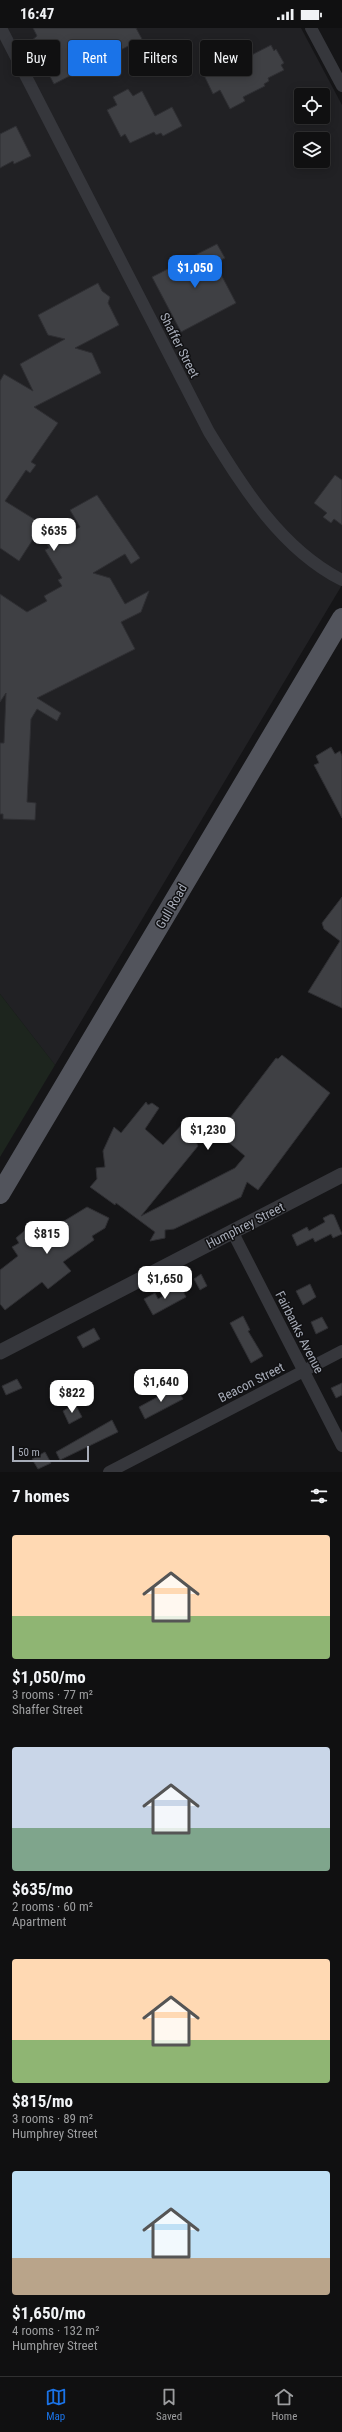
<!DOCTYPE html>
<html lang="en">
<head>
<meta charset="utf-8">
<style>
	:root { --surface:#101011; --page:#1e1e1f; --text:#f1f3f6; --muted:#9c9d9f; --line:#303031; --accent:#1a73e8 }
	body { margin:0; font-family:"Roboto Condensed",sans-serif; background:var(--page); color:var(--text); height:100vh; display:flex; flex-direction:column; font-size:15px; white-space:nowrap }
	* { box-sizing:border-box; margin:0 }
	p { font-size:13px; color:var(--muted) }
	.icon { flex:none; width:22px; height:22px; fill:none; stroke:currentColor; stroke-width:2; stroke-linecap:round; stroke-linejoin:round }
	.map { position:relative; height:1444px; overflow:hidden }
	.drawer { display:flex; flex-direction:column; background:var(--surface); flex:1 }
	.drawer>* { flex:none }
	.guide { position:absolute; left:12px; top:12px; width:318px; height:36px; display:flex; gap:8px }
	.buttons { position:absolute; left:294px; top:60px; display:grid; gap:8px }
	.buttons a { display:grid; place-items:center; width:36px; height:36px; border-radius:4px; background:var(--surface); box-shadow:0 2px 10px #0003,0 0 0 1px var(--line); font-size:20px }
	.scale { position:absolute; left:12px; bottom:10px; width:77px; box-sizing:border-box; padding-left:4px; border:2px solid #a7acb8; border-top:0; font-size:11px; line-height:14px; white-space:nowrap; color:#a7acb8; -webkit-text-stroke:3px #101012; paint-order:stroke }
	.price { position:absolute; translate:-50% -34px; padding:0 9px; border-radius:8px; background:#fff; color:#222; font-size:13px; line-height:26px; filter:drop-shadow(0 1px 2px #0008) }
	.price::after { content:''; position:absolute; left:50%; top:24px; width:12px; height:9px; margin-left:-6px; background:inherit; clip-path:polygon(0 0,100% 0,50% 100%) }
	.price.selected { background:var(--accent); color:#fff }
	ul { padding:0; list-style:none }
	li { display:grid; align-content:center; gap:8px; height:212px; padding:0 12px }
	li span { display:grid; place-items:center; height:124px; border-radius:4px; color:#555 }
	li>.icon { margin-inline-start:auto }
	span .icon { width:72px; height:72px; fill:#fffc; stroke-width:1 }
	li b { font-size:17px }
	h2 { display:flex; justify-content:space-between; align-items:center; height:48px; padding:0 12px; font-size:17px }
	.chip { padding:0 14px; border-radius:4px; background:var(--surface); box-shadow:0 2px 10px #0003,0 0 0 1px var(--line); font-size:14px; line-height:36px }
	.chip.selected { background:var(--accent); color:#fff }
	.status { display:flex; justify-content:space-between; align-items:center; height:28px; padding:0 20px; background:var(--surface); direction:ltr }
	.status svg { height:11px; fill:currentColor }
	.tabs { display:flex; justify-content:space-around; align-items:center; height:56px; border-top:1px solid var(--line); background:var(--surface); font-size:11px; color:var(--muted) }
	.tabs a { display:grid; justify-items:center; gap:2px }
	.tabs .selected { color:var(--accent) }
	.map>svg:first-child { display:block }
	.built { fill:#212124; fill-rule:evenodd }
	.green { fill:#1d251e }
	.building { fill:#3f4044; stroke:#2f2f33 }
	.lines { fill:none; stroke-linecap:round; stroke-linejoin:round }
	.minor { stroke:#36373c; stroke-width:12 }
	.tertiary { stroke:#36373c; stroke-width:15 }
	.primary { stroke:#52545c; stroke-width:20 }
	.labels { text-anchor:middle; stroke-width:3; stroke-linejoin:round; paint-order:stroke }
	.street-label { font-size:13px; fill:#a7acb8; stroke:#101012 }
</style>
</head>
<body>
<div class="status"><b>16:47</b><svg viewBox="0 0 49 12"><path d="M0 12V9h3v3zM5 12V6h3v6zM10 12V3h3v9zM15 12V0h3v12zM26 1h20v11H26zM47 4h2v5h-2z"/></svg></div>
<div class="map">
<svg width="342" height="1444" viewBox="0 0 342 1444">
	<rect width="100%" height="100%" fill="#151517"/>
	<path class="built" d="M0,0H301L342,77V557L55,1037L0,966ZM301,67H323V89H301ZM301,111H323V133H301Z"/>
	<path class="green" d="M0,966L55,1037L0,1129Z"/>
	<path class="building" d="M33,0H136L142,11L54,56L31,13L37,8Z
		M271,17L274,23L276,21L284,35L281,37L284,42L268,50L269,53L264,56L265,58L243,69L245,73L230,81L220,62L213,66L202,43L224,32L226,37L233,34L234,36Z
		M128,61L133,68L142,63L155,88L172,79L182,98L163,108L161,105L156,107L154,104L130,115L125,106L121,109L107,82L117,77L113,69Z
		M16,98L31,128L14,136L13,133L0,140V106Z
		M217,216L225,230L215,235L236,275L181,304L152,249Z
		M98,255L102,263L110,269L108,275L119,297L75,320L92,325L101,345L34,379L58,395L31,434L36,437L30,445L26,442L5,473L50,501L57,497L63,509L80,499L70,482L97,467L140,530L131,536L125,526L93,545L110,550L125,576L149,563L141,584L121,594L135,621L37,670L61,685L57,693L37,681L31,691L27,774L36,775L35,792L3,791V786H0V715H4L6,665L0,674V566L27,584L47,573L44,568L62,558L58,552L62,550L45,522L49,520L39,502L19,533L0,520V353L4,346L33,363L20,336L65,311L48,307L38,287Z
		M335,447L342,452V497L334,491L331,495L323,489L327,485L314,475Z
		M331,719L335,726L340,723L342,728V790L314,737L319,735L316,728Z
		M342,869V980L308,964L340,913L324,901L322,895Z
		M282,1027L330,1065L258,1162L247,1154L241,1169L174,1201L165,1202V1210L150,1213L155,1204L116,1175L115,1177L90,1159L97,1151L96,1140L105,1139L103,1123L114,1099L121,1105L146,1074L148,1077L152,1075L159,1080L145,1101L163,1117L186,1092L198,1118L141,1188L235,1140L245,1128L220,1107L225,1104L221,1102L276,1030L278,1031Z
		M87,1179L109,1190L105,1200L92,1208L94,1212L63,1234L71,1243L48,1261L42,1254L5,1282L0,1276V1242L18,1228L12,1219L19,1215L16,1210L30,1198L33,1202L36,1200L43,1206Z
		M331,1186L334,1187L342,1206L333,1210L331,1206L315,1214L313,1210L297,1218L292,1207L307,1199L309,1203L325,1194L323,1190Z
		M201,1246L207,1258L200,1262L194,1251Z
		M179,1255L186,1269L153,1287L144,1271L155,1265L158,1271L174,1262L172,1259Z
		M310,1256L316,1269L303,1277L296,1263Z
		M243,1288L250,1302L248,1303L263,1328L251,1335L230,1295Z
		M322,1289L328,1300L316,1306L311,1294Z
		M94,1300L100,1311L83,1320L77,1309Z
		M17,1351L22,1360L6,1367L2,1358Z
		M342,1355V1367L336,1370L331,1360Z
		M176,1359L183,1371L145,1391L139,1379Z
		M75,1376L82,1389L69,1396L63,1383Z
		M112,1392L118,1404L60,1432L56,1424Z
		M45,1424L51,1435L38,1441L32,1431Z"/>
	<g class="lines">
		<path class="minor" d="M1,0L209,404C243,459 281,521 342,552
			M311,0L342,58
			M232,1203L342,1418
			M109,1444L342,1323"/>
		<path class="tertiary" d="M0,1324L342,1147"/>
		<path class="primary" d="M0,1166L342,590"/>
	</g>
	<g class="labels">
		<g class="street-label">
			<text transform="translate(180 317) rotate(63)" y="5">Shaffer Street</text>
			<text transform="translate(171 878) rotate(-60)" y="5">Gull Road</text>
			<text transform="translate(245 1197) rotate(-27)" y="5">Humphrey Street</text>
			<text transform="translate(300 1304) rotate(63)" y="5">Fairbanks Avenue</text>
			<text transform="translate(251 1354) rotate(-27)" y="5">Beacon Street</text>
		</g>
	</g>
</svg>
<div class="buttons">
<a><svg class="icon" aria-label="locate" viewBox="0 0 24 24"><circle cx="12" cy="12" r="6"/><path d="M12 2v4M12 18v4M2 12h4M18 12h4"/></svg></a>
<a><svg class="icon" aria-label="layers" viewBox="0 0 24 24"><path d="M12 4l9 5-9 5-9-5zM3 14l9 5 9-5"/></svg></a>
</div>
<div class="scale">50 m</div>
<b class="price selected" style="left:195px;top:261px">$1,050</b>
<b class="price" style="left:54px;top:524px">$635</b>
<b class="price" style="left:208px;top:1123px">$1,230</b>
<b class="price" style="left:47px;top:1227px">$815</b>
<b class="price" style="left:165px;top:1272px">$1,650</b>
<b class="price" style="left:161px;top:1375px">$1,640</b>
<b class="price" style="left:72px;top:1386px">$822</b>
<div class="guide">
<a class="chip">Buy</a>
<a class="chip selected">Rent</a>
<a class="chip">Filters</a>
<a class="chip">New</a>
</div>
</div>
<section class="drawer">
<h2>7 homes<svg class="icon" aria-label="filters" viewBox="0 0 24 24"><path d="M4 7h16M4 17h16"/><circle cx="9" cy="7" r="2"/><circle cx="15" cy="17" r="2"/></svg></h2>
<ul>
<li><span style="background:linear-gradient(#ffd9b3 65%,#8fb573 0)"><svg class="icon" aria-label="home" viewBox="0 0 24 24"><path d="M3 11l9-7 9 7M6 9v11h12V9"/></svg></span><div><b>$1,050/mo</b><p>3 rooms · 77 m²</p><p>Shaffer Street</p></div></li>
<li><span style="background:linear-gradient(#c9d6e8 65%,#7fa58c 0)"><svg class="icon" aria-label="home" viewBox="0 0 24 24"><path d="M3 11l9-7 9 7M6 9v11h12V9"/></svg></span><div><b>$635/mo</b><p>2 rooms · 60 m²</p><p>Apartment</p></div></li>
<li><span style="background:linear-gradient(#ffd9b3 65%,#8fb573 0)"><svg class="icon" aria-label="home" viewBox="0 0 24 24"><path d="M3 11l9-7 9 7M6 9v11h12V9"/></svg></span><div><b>$815/mo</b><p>3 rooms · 89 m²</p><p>Humphrey Street</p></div></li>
<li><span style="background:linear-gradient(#bfe0f5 70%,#b9a48a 0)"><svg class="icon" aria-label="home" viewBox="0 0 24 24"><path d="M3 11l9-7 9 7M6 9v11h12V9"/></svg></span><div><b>$1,650/mo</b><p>4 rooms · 132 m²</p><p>Humphrey Street</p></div></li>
</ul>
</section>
<nav class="tabs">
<a class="selected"><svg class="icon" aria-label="map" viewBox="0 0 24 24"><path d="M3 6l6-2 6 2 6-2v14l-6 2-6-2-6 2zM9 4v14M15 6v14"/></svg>Map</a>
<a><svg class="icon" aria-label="saved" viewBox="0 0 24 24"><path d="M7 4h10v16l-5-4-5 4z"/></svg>Saved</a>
<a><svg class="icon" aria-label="home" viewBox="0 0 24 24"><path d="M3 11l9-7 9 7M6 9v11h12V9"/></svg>Home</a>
</nav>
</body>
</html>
